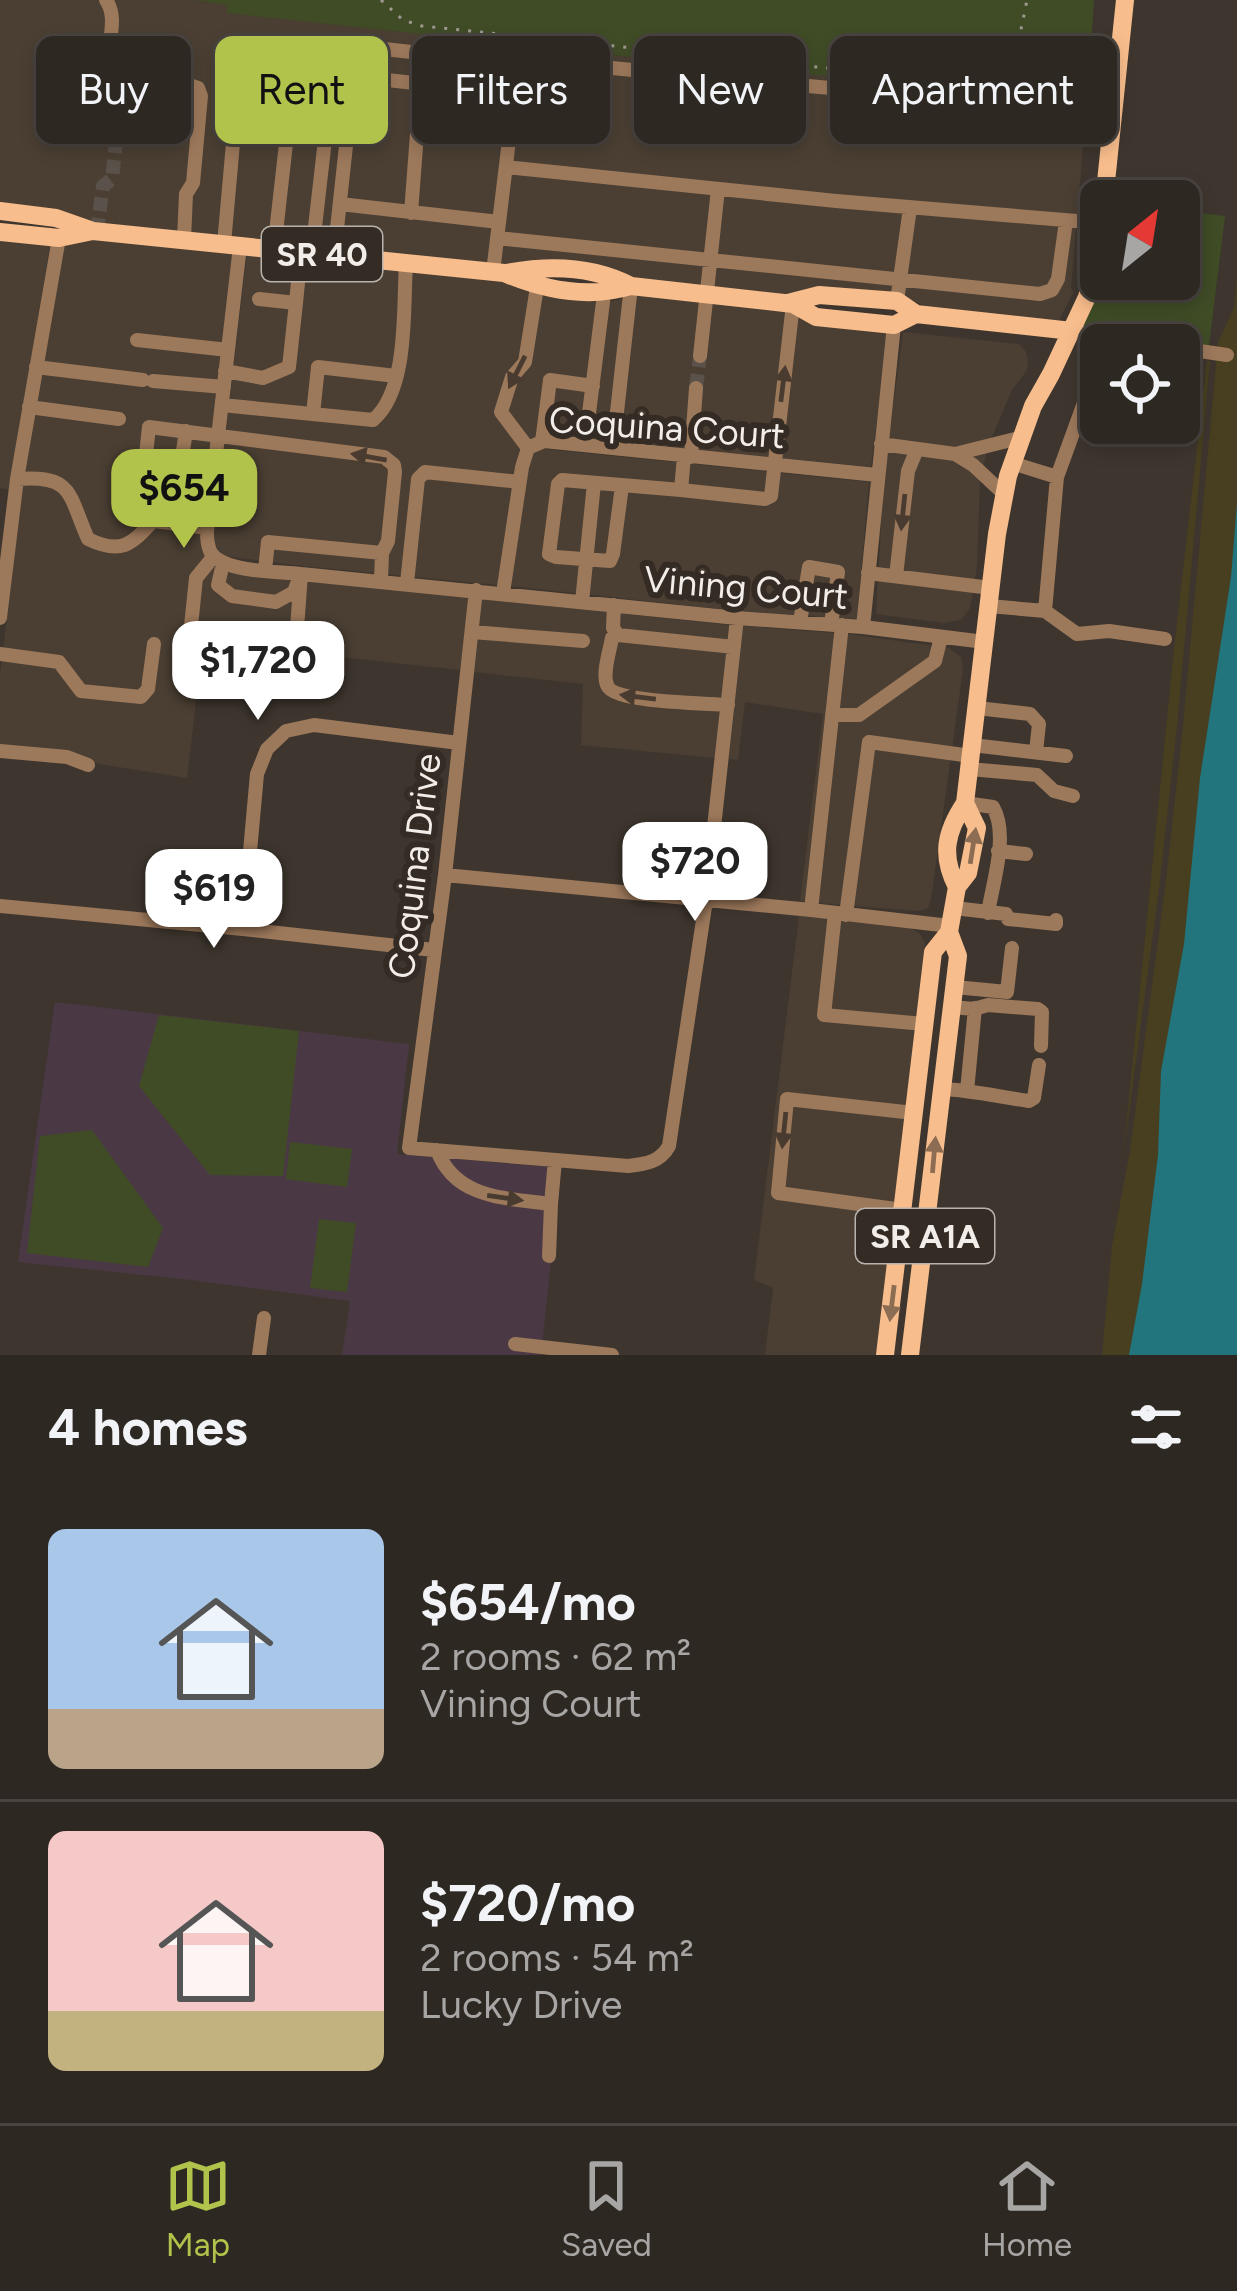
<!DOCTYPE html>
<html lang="en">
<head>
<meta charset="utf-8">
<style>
	:root { --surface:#2e2822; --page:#36302a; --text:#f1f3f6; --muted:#a7a6a5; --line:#494440; --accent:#b2c34c }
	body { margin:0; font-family:Figtree,sans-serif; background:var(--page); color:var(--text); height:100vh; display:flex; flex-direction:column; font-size:45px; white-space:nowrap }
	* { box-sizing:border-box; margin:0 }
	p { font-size:39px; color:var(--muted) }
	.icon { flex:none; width:66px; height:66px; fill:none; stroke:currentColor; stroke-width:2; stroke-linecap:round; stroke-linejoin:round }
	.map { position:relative; height:1355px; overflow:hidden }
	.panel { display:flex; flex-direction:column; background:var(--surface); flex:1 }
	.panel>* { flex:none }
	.hud { position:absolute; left:36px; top:36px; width:1167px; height:108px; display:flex; gap:24px }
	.needle { width:78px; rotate:30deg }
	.controls { position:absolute; left:1080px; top:180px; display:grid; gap:24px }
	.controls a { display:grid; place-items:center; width:120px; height:120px; border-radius:18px; background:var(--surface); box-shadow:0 6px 18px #0003,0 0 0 3px var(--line); font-size:60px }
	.price { position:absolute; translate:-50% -102px; padding:0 27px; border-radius:24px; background:#fff; color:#222; font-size:39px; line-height:78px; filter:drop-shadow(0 3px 6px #0008) }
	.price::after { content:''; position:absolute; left:50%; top:72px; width:36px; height:27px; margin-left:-18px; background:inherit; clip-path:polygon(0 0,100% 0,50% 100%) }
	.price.current { background:var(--accent); color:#111 }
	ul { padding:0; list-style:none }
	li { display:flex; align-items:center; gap:36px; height:300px; padding:0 48px }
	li+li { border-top:3px solid var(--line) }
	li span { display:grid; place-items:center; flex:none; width:336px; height:240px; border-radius:18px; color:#555 }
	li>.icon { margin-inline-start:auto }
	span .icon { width:144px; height:144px; fill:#fffc; stroke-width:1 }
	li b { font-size:51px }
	h2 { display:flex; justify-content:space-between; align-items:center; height:144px; padding:0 48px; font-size:51px }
	.chip { padding:0 42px; border-radius:18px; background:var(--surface); box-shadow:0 6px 18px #0003,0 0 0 3px var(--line); font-size:42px; line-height:108px }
	.chip.current { background:var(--accent); color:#111 }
	.tabs { display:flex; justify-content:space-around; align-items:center; height:168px; border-top:3px solid var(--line); background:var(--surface); font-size:33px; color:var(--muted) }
	.tabs a { display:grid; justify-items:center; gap:6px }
	.tabs .current { color:var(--accent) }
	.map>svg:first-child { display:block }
	.built { fill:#4b3f33 }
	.education { fill:#4a3945 }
	.green { fill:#3f4c26 }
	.forest { fill:#5c6e3b }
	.sand { fill:#473f1f }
	.water { fill:#22757d }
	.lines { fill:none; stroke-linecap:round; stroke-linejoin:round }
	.minor-tunnel { stroke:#59514a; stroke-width:14; stroke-dasharray:14 7; stroke-linecap:butt }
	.path { stroke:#9e9891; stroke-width:3; stroke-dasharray:3 9; stroke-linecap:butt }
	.minor { stroke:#9d795b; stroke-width:14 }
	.major { stroke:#f8bd8c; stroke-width:18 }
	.oneway { fill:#493b30 }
	.oneway2 { fill:#8c6d53 }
	.labels { text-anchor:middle; stroke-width:12; stroke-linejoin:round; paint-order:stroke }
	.shield { fill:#342b25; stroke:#b9b3ae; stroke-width:3 }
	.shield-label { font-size:33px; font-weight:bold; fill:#f2ede8 }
	.street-label { font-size:36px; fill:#f2ede8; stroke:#342b25 }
</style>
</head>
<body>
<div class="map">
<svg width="1237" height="1355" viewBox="0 0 1237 1355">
	<rect width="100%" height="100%" fill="#3e362e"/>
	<path class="built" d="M0,0H194L228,5V13L641,58L1087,100L1071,289L1074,291L1058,322L932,309L900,295H787L637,279L608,266L540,259L505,265L94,223L0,204Z
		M97,239L232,253L200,532L203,554L214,568L234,574L469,597L460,670L203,642L187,778L0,748V676L24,479L65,244Z
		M0,240L50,245L9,489L0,488Z
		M247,254L497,280L536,295L609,302L639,295L787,311L888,332L871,467L546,434L526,441L521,446L515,465L497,585L303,566L224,556L215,545L214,531Z
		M903,332L1019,344L1026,352L1028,361L1027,370L1012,390L988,446L980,480L977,566L970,608L961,620L944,623L876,614L884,476Z
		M544,449L869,482L857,619L738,611L511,586L528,468L533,454Z
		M482,599L729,625L715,758L581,745L583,684L474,672Z
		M743,626L834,633L805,901H800L823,714L745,702L738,760L729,759Z
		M848,634L949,648L961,657L963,670L931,899L928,908L919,911L819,903Z
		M799,916L908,926L920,934L925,943L877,1355H765L773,1288L754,1280Z"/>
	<path class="education" d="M55,1002L409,1044L397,1154L561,1168L541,1355H342L350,1301L192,1280L18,1262Z"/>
	<path class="green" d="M194,0H1094L1087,101L641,58L227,13V5Z
		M1179,210L1225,216L1208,353C1164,341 1117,338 1072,331L1101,221V279H1179Z
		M159,1015L299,1031L283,1176L210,1175L139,1086Z
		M92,1130L163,1228L148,1267L27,1253L40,1136Z
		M290,1142L352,1149L347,1187L286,1179Z
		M319,1219L356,1223L347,1292L310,1288Z"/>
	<path class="forest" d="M1017,55L1024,57L1023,73L1049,79L1055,77L1058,64C1071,56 1078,57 1089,67L1087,100L986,91L985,86C1002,84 1010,69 1017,55Z"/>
	<path class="sand" d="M1237,276V932L1180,1355H1102L1112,1246L1130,1151L1166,881L1183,726L1218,342L1234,308Z
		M1207,361H1210L1177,726L1160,881L1123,1158L1174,649Z"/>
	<path class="water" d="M1237,503V1355H1129L1142,1284L1158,1155L1161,1071L1184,944L1200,778L1231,577Z"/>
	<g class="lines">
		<path class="minor-tunnel" d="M97,232L103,186L112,179L123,78
			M696,388L700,356"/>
		<path class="path" d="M381,0L403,20L422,26L894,75C909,73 918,78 931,81C1009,96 1014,66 1027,0"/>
		<path class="minor" d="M106,0C122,23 99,54 115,77L189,85L198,88L201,96L193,183L186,194L184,240
			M352,88L378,79L514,94
			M506,167L836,201L1101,223
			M340,204L499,222
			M411,213L423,54
			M497,238L1040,294L1052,290L1058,279L1066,221
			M224,244L240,65
			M240,246L207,532C207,537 208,546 210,551C221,573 278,571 301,574L737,618L863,627L985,642
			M274,250L288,126L326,131L312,253
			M334,256L356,54L359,49L367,47L473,59L479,66L477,90
			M493,272L519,58C716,81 915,92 1113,117
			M259,299L296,303L301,252
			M897,301L910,208
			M1072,331L1159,345
			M137,340L228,350
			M1179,348L1227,355
			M700,356L718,189
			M36,367L143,380
			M225,371L263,378L289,367L296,303
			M153,381L224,387
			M222,405L373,420C409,390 403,307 406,263
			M29,407L119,419
			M313,414L318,367L396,376
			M542,442L550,380L593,386
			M881,444L955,454
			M585,445L604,294
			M528,448L501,412L512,377L525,362L537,287
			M613,448L631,286
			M691,457L696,388
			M1012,463L1057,477L1092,381L1101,376
			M17,479C74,475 68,494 88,539C121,555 131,545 154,520
			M622,486L613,554L610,561L556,557L549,554L558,484L562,480L681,490L684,456
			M681,490L765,499L771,496L793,304
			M1004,494L973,465L955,454L1019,438
			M172,523L186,431
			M207,528L139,519L149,427L384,457L394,465L395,472L388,541L382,553L381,581
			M223,563L218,585L232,596L276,602L294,592L297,584
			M265,570L268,542L382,553
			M868,573L991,588
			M896,576L908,471L917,449
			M407,583L418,479L425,472L519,482
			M476,590L445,875L409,1148L628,1166C646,1164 660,1162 669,1146L706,900L737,618
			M503,593L522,467L528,448L544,441L877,475
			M582,602L594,483
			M614,605L613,628L618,635L734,647
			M989,606L1045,611L1077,634L1109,631L1165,639
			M1045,611L1057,477
			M0,618L17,479L59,238
			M800,622L809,567L838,572L831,625
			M191,626L196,578L214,556
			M863,627L894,325
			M207,630L296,642L301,574
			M472,632L583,641
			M618,635L612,638C610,650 602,673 607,685C613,703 708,703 728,705
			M0,654L59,662L81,691L141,697L148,689L154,644
			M977,708L1030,714L1039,724L1036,752
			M832,715H859L935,661L941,637
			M972,745L1066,756
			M0,751L67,757L88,765
			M969,769L1037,775L1054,791L1073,796
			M965,803L993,807C1009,835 993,881 988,913
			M998,851L1026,854
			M445,875L811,910L950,926
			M0,906L243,929L434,950
			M954,908L1006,914L1008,919L1056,924V920
			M811,910L842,625
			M835,913L824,1015L924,1024
			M846,915L869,742L971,756
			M243,929L257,774L267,749L286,731L314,725L459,743
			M955,987L1007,992L1012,948
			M952,1007L974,1009L988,1005L1038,1009L1042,1012L1041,1046
			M942,1089C971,1090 1000,1097 1029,1101L1034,1098L1039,1065
			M967,1091L975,1008
			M437,1150C455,1199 506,1198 551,1204L555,1160
			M903,1210L778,1193L787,1099L914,1113
			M549,1256L551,1204
			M515,1344L612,1355
			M259,1355L264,1318"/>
		<path class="major" d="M1104,201L1125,0
			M0,211L56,218L93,231L504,273C544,290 588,299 631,286
			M0,232L59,238L88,232
			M506,273C548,265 593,266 631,286L793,304L816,317L894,325L916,314
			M788,303L819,295L897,301L916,314L1072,331
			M957,887C941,856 945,833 965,803L997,534L1008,476L1033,406L1051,374L1087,297L1096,262L1101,221
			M885,1355L933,952L949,932L957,887L968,873L977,828L965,803
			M910,1355L958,956L949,932"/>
	</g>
	<defs><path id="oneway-solid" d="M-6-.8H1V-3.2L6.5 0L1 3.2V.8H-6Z" transform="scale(3)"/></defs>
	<g class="oneway">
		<use href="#oneway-solid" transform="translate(517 372) rotate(117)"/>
		<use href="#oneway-solid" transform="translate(783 384) rotate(-83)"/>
		<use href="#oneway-solid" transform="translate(369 457) rotate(-170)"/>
		<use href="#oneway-solid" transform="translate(903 512) rotate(96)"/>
		<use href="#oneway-solid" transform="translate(638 697) rotate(-173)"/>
		<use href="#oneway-solid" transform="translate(784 1130) rotate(96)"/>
		<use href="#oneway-solid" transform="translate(505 1198) rotate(8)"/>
	</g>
	<g class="oneway2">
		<use href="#oneway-solid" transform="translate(973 846) rotate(-81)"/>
		<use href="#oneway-solid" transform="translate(934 1155) rotate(-85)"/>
		<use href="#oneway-solid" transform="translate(892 1303) rotate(97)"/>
	</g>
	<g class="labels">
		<g class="shield">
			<rect x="262" y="227" width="120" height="54" rx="9"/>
			<rect x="856" y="1209" width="138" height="54" rx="9"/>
		</g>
		<g class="shield-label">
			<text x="322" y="266">SR 40</text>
			<text x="925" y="1248">SR A1A</text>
		</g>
		<g class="street-label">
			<text transform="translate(667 427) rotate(4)" y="13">Coquina Court</text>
			<text transform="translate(746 587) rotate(5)" y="13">Vining Court</text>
			<text transform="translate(414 866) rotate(-83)" y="13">Coquina Drive</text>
		</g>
	</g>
</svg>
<div class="controls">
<a><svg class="needle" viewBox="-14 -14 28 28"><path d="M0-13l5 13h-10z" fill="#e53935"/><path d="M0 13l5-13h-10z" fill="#a7a6a5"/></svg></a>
<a><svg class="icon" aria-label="locate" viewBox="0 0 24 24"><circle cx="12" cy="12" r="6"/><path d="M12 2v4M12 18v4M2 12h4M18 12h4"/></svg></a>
</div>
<b class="price current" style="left:184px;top:551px">$654</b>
<b class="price" style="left:258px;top:723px">$1,720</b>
<b class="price" style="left:695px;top:924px">$720</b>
<b class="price" style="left:214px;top:951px">$619</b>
<div class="hud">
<a class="chip">Buy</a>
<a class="chip current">Rent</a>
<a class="chip">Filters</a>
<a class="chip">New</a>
<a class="chip">Apartment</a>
</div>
</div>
<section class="panel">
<h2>4 homes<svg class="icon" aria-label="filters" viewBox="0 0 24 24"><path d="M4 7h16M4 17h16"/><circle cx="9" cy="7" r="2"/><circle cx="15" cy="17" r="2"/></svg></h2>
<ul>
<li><span style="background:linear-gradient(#a9c7e8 75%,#b9a48a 0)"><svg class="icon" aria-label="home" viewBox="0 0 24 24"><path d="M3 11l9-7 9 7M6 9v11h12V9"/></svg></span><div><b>$654/mo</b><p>2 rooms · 62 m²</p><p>Vining Court</p></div></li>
<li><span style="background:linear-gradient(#f6c9c9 75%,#c2b280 0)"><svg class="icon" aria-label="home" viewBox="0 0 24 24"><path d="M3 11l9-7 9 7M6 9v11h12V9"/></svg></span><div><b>$720/mo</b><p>2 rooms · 54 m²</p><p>Lucky Drive</p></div></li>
</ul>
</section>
<nav class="tabs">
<a class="current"><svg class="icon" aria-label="map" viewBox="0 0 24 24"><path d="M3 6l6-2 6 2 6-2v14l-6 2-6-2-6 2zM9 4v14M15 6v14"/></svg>Map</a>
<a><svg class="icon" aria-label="saved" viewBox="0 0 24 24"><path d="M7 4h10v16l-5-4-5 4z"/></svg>Saved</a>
<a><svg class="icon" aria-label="home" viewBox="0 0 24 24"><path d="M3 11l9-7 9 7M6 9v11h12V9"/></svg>Home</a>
</nav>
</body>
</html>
